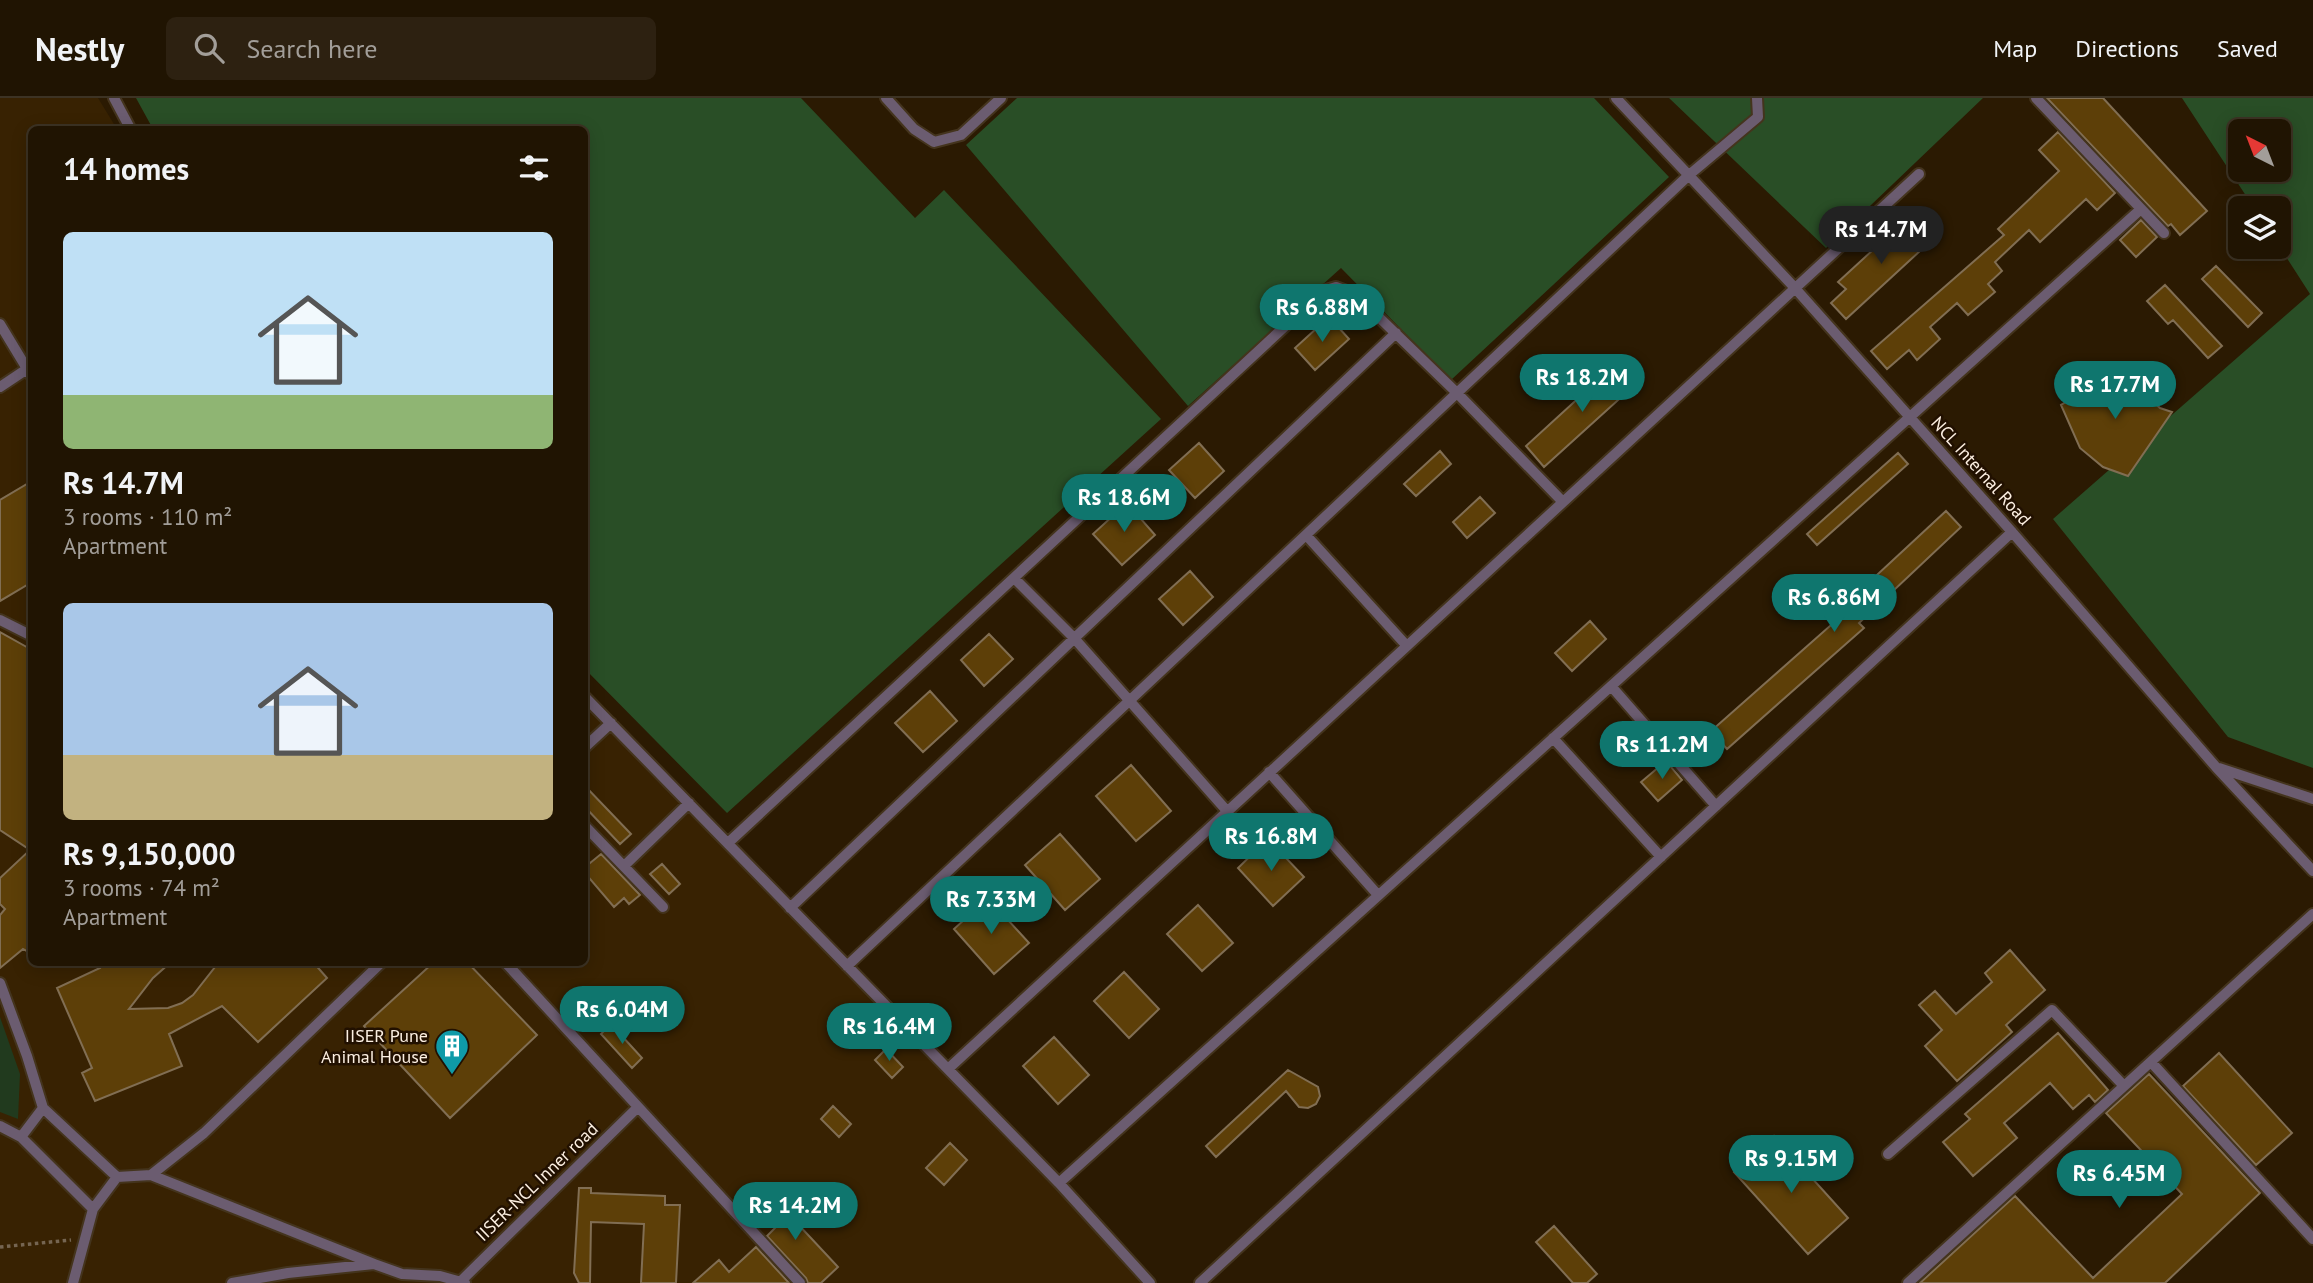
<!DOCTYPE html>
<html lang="en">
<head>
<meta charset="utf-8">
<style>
	:root { --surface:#201402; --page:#2d2111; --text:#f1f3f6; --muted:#a29e99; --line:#3d3324; --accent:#0f766e }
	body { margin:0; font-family:"PT Sans",sans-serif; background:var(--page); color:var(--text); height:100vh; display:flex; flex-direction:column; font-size:26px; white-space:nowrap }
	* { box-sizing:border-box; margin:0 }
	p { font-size:23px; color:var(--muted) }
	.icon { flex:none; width:38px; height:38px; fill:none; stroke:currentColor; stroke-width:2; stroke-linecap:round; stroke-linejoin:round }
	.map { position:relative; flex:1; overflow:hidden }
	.sheet { position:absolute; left:28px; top:28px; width:560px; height:840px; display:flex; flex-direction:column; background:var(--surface); border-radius:10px; box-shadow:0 4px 18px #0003,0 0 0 2px var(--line) }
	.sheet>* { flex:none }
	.needle { width:46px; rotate:318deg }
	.controls { position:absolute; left:2228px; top:21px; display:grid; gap:14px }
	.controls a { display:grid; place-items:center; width:63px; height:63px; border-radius:10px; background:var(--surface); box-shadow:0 4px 18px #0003,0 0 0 2px var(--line); font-size:35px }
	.price { position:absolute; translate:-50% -60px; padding:0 16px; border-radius:24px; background:var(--accent); color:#fff; font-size:23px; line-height:46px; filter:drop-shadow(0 2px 4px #0008) }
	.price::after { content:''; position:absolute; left:50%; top:42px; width:21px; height:16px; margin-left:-10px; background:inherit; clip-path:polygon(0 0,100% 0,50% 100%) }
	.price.selected { background:#222; color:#fff }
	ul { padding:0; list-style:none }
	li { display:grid; align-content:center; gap:14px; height:371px; padding:0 35px }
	li span { display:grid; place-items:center; height:217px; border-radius:10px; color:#555 }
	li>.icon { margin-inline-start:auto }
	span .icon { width:126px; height:126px; fill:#fffc; stroke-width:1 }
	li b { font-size:30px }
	h2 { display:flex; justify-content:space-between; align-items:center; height:84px; padding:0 35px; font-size:30px }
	header { display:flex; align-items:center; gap:42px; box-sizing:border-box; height:98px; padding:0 35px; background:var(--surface); border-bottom:2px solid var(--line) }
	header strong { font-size:33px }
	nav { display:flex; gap:38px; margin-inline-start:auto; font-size:24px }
	.search { width:490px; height:63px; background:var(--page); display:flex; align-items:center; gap:18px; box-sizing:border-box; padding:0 24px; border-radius:10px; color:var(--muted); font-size:26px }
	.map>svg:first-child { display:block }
	.built { fill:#382202 }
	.green { fill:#213a1e }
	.forest { fill:#294e26; fill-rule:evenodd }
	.building { fill:#5d3f08; stroke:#816e53; stroke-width:2 }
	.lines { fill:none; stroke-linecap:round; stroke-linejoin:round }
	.lane-casing { stroke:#44341d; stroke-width:14 }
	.path { stroke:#756551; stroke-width:3.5; stroke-dasharray:3.5 3.5; stroke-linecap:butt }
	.lane { stroke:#6b5c70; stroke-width:10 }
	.labels { text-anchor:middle; stroke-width:5; stroke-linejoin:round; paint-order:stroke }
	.street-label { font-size:18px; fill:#fcefe1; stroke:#211000 }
	.poi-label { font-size:18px; fill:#fcefe1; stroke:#211000; text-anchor:end }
</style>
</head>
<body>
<header>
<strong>Nestly</strong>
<div class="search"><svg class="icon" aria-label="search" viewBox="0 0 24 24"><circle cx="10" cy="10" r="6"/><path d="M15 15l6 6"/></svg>Search here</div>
<nav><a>Map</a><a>Directions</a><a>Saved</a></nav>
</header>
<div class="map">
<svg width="2313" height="1185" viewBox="0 0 2313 1185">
	<rect width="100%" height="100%" fill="#2b1a02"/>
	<path class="built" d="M0,0H98L117,31L32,32V864H584L585,594L1149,1185H0Z"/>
	<path class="green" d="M0,919L20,976L18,1021L0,1014Z"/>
	<path class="forest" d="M136,0H801L915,120L944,92L1161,321L727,715L585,571L584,32L153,31Z
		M1017,0H1594L1669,79L1451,282L1341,170L1188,308L966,47Z
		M1669,0H1983L1826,150Z
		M2182,0H2313V670L2228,639L2053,421L2310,196L2279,148L2278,110H2254ZM2240,33H2278V72H2240Z"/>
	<path class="building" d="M2047,0H2103L2207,113L2180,137L2171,126L2168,128Z
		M2058,34L2115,95L2097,112L2086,101L2040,144L2029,132L1995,164L2002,173L1988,186L1995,194L1968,217L1957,205L1930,229L1940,241L1917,262L1909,252L1887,271L1871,253L2004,137L1998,131L2059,73L2039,52Z
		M1911,117L1933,141L1846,221L1831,205L1846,191L1838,184Z
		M2141,122L2157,139L2136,159L2120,142Z
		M2216,168L2262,215L2248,229L2202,181Z
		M2165,187L2222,248L2208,260L2173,222L2168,226L2147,203Z
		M1329,219L1349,241L1315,272L1295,250Z
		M1619,263L1638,284L1544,369L1526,348Z
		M2129,267L2136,284L2146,297L2160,310L2172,314L2128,378L2103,369L2080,350L2061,307Z
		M1199,345L1224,373L1195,400L1169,372Z
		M1440,353L1451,366L1416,398L1404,386Z
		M1898,355L1908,366L1817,447L1807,436Z
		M32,383V484L0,503V402Z
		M1480,399L1495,415L1467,440L1453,424Z
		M1127,405L1155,437L1122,467L1093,436Z
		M1946,413L1961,429L1859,525L1864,530L1727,651L1711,633L1848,512L1849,514L1871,495L1865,488Z
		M1190,473L1213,499L1183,527L1159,501Z
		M1590,523L1606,541L1572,573L1555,555Z
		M0,534L32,552V856L23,851L0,870V817L5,811L0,806V780L30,752L0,732Z
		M989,536L1013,561L984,588L961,562Z
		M930,593L957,623L923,654L895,625Z
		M1666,663L1682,682L1658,703L1641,684Z
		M1131,667L1171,713L1136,743L1096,698Z
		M584,687L631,736L620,746L584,708Z
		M1060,736L1100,781L1065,812L1025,767Z
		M1268,741L1304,779L1273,808L1238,770Z
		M601,756L640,797L629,806L624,800L614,809L584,774V770Z
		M662,766L680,786L669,796L650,776Z
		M988,800L1029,845L994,876L954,831Z
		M1198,807L1233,845L1202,873L1167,836Z
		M2010,852L2045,892L2006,927L2012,934L1957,983L1925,948L1942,932L1919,907L1935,893L1956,916L1992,884L1985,875Z
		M98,864H171L153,880L129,911L168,910L182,905L193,897L219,864H313L327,880L258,944L222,908L169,936L182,968L95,1003L82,975L92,970L57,890L100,870Z
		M434,864H467L537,937L450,1020L364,928Z
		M1124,874L1159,911L1129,940L1094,903Z
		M611,926L642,960L632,970L601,936Z
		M2058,935L2108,992L2095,1004L2089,997L2073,1011L2050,985L2004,1025L2017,1040L1973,1078L1943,1044L1970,1021L1965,1016Z
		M1054,939L1089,977L1058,1006L1023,968Z
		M886,951L903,969L892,980L875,962Z
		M2219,955L2292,1035L2256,1067L2183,988Z
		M1288,972L1318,989L1320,998L1316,1006L1308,1010L1299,1009L1286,993L1216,1059L1206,1048Z
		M2149,976L2260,1095L2165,1185H1920L2015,1098L2093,1180L2182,1096L2106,1015Z
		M833,1008L851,1026L839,1039L821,1021Z
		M1774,1038L1848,1120L1808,1156L1734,1074Z
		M950,1045L967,1062L944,1087L926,1070Z
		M579,1090H591V1095L665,1098V1107H680L676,1185H641L644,1126L591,1124L590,1185H579L574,1175Z
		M767,1093L838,1169L821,1185H808L806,1180L767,1138L775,1130L753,1107Z
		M1554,1128L1597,1176L1587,1185H1573L1536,1144Z
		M756,1149L789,1185H693L719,1162L729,1174Z"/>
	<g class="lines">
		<g class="lane-casing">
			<path id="lane" d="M114,0L131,32
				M886,0L914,31L934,44L961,37L1001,0
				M1616,0L1794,189L2012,434L2216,669L2313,773
				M2036,0L2164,135
				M0,226L32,279
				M0,289L27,271
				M1306,437L1406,547
				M1014,480L1074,540L1227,713
				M0,522L32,538
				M1611,588L1716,708
				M584,598L1059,1085L1150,1185
				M1553,640L1661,759
				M584,650L611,625
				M2219,670L2313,701
				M1269,674L1378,797
				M584,727L663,809
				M728,745L1323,193L1336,189L1355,196L1457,295L1562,403
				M624,768L689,705
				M790,810L1396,235
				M505,864L800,1185
				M847,868L1689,77L1758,19L1757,0
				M0,885L27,958L43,1010L117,1079
				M2151,964L2313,1141
				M948,971L1919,76
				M0,1028L21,1039L93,1111L117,1079L151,1077L204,1035L382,864
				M21,1039L43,1010
				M1888,1056L2052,912L2124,988
				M151,1077L374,1166
				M1059,1085L2141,111
				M461,1183L637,1010
				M73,1185L93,1111
				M232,1185L288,1175L374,1166L402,1176L440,1178L465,1185
				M1200,1185L2012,434
				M1908,1185L2313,816"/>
		</g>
		<path class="path" d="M0,1149L71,1142"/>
		<use href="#lane" class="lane"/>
	</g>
	<defs>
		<g id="building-pin" transform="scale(1.75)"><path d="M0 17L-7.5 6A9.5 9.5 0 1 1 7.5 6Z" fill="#0f9aa8" stroke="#211000"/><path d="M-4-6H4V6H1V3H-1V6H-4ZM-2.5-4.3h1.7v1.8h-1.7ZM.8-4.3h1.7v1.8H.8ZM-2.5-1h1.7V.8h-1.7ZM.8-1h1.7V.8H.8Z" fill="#fff"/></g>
	</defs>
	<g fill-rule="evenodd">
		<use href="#building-pin" x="452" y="948"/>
	</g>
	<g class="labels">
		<g class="street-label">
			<text transform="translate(1981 373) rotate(48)" y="6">NCL Internal Road</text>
			<text transform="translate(537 1084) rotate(-44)" y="6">IISER-NCL Inner road</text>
		</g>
		<g class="poi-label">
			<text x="428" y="944">IISER Pune<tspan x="428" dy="21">Animal House</tspan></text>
		</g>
	</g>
</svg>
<div class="controls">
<a><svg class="needle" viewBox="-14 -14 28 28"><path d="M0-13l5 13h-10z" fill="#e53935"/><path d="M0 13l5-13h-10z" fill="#a29e99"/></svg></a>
<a><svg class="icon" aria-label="layers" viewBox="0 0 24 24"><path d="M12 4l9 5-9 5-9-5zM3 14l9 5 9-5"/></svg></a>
</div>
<b class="price selected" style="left:1881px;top:168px">Rs 14.7M</b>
<b class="price" style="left:1322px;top:246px">Rs 6.88M</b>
<b class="price" style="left:1582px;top:316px">Rs 18.2M</b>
<b class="price" style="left:2115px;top:323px">Rs 17.7M</b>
<b class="price" style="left:1124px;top:436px">Rs 18.6M</b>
<b class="price" style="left:1834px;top:536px">Rs 6.86M</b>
<b class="price" style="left:1662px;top:683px">Rs 11.2M</b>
<b class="price" style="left:1271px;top:775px">Rs 16.8M</b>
<b class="price" style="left:991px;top:838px">Rs 7.33M</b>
<b class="price" style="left:622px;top:948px">Rs 6.04M</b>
<b class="price" style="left:889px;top:965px">Rs 16.4M</b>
<b class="price" style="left:1791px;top:1097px">Rs 9.15M</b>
<b class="price" style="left:2119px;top:1112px">Rs 6.45M</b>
<b class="price" style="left:795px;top:1144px">Rs 14.2M</b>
<section class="sheet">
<h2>14 homes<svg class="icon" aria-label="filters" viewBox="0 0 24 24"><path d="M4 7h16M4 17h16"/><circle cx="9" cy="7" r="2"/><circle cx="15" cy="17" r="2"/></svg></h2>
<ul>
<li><span style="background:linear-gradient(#bfe0f5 75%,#8fb573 0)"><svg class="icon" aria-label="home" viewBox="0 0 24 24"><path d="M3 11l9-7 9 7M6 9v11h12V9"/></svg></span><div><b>Rs 14.7M</b><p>3 rooms · 110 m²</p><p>Apartment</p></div></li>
<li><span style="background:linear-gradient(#a9c7e8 70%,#c2b280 0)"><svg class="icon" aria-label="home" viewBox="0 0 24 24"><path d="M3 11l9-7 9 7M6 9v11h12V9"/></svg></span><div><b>Rs 9,150,000</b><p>3 rooms · 74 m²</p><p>Apartment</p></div></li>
</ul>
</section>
</div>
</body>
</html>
